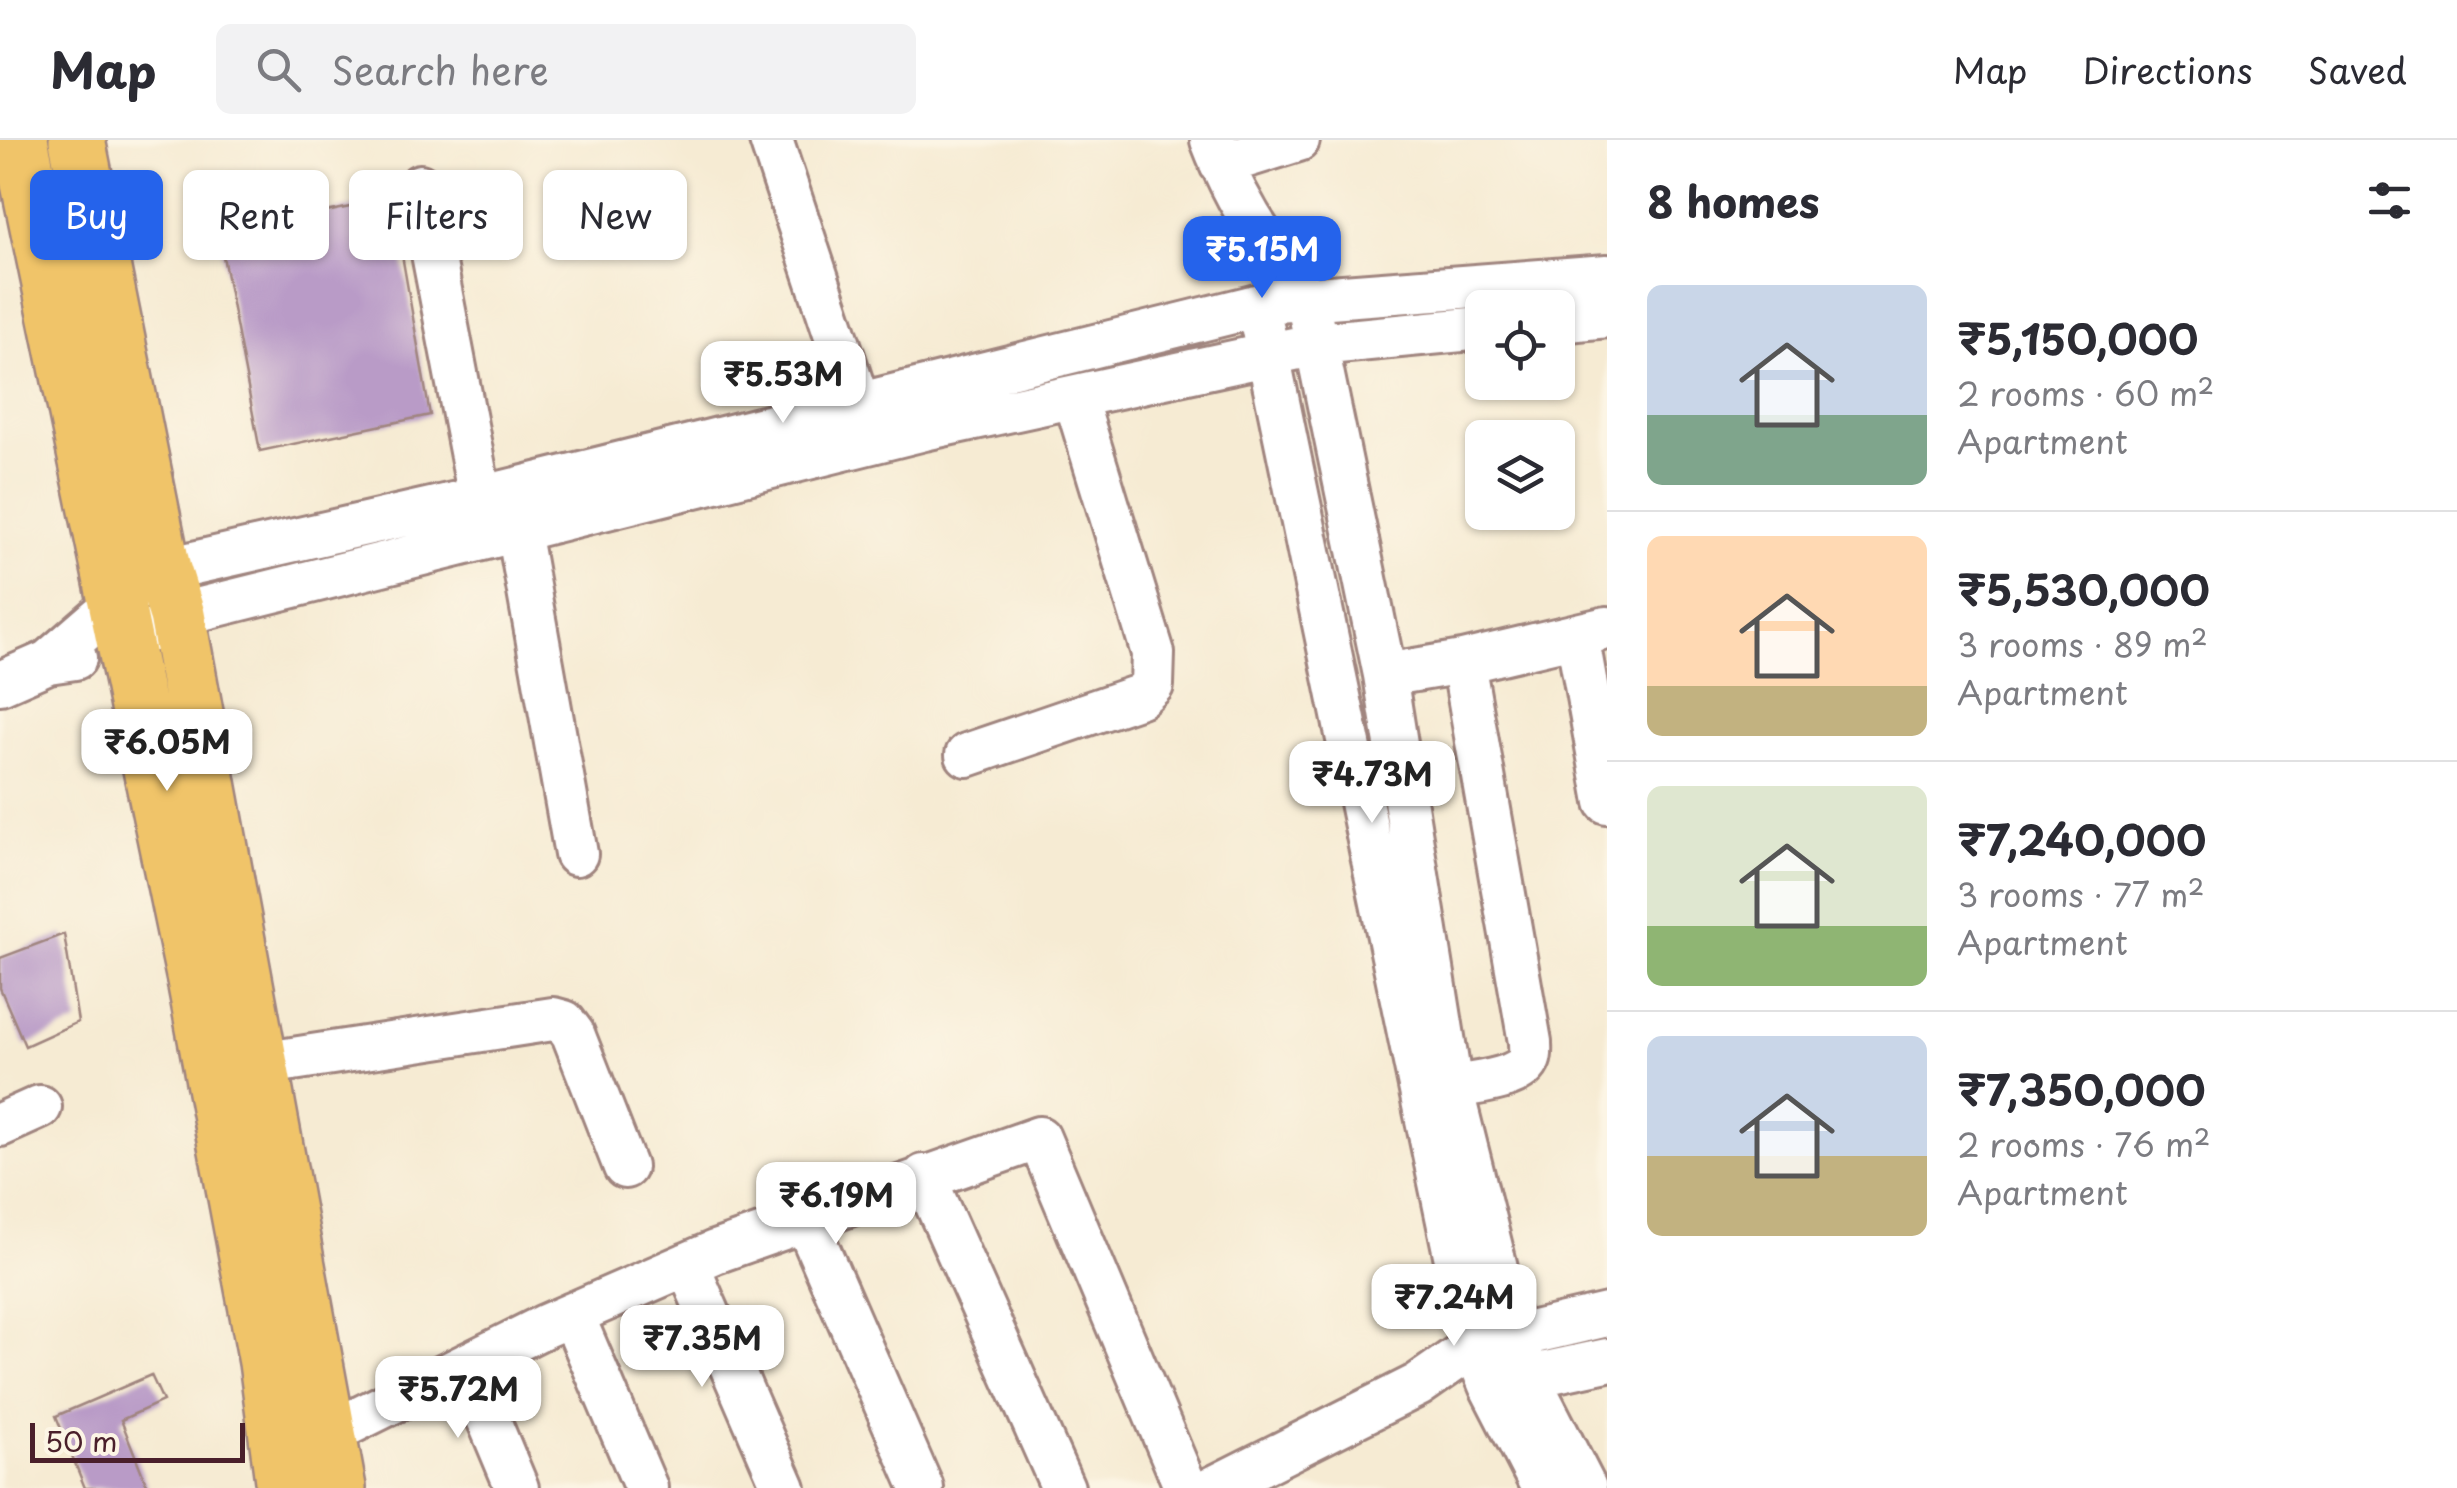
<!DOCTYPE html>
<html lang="en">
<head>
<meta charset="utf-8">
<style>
	:root { --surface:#fff; --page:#f2f2f3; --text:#2b2b33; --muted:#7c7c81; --line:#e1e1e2; --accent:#2563eb }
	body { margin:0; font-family:"Playpen Sans",sans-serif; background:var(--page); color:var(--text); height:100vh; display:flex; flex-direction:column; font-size:38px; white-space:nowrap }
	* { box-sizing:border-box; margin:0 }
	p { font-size:32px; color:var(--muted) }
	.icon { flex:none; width:55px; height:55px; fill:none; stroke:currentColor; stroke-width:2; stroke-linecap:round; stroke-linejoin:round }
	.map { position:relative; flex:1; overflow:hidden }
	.side { display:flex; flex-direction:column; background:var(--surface); width:850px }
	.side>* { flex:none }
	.guide { position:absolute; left:30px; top:30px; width:950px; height:90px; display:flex; gap:20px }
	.buttons { position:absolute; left:1465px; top:150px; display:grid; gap:20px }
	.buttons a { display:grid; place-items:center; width:110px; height:110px; border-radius:15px; background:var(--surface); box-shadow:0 2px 8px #0004; font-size:50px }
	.scale { position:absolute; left:30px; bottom:25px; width:215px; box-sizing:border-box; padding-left:10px; border:5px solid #4a1f2b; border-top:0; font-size:28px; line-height:35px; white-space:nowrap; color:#4a1f2b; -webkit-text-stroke:8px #fcf5e5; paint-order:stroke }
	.price { position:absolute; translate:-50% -85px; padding:0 22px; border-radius:20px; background:#fff; color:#222; font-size:32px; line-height:65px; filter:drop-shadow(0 2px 5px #0008) }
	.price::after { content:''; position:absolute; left:50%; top:60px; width:30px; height:22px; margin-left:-15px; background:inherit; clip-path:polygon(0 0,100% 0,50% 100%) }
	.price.selected { background:var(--accent); color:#fff }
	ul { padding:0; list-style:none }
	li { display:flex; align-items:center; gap:30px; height:250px; padding:0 40px }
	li+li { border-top:2px solid var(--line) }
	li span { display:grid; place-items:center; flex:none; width:280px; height:200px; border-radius:15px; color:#555 }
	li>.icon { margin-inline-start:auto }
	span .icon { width:120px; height:120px; fill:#fffc; stroke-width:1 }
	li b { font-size:42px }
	h2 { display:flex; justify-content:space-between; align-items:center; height:120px; padding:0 40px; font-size:42px }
	.tag { padding:0 35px; border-radius:15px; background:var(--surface); box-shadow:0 2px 8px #0004; font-size:35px; line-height:90px }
	.tag.selected { background:var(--accent); color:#fff }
	header { display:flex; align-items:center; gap:60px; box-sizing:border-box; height:140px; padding:0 50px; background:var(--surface); border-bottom:2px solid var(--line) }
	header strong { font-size:48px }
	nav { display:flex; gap:55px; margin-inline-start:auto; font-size:35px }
	.search { width:700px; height:90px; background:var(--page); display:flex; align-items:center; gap:25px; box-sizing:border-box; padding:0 35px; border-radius:15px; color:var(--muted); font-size:38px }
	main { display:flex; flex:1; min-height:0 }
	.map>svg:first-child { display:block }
	.building { fill:#b99bc7 }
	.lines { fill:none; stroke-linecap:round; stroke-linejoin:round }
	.minor-casing { stroke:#a0857f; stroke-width:48 }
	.major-casing { stroke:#a0857f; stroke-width:60 }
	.minor { stroke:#fff; stroke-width:42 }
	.major { stroke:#f0c469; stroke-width:55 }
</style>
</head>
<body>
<header>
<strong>Map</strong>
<div class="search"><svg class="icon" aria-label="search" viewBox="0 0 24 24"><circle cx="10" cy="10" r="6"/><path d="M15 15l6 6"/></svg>Search here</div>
<nav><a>Map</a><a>Directions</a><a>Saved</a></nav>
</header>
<main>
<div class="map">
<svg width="1607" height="1348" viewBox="0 0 1607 1348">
	<rect width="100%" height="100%" fill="#fcf5e5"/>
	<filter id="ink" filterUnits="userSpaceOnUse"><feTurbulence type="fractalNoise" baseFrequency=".01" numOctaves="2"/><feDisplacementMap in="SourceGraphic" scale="20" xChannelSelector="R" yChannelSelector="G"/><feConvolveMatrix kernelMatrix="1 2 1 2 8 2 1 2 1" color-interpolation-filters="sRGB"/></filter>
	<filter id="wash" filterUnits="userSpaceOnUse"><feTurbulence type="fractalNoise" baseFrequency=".0048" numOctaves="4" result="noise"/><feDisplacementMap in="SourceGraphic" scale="40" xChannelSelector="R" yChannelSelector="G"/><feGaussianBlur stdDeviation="2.25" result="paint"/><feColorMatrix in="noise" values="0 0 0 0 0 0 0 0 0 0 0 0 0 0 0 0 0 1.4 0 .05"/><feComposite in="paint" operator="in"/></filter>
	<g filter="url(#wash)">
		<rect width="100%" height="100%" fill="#f6ebd3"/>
		<g id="blocks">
			<path class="building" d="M392,58L430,275L260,311L219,95Z
				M64,794L78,882L25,906L0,848V818Z
				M151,1235L163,1261L121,1280L148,1348H85L56,1276Z"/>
		</g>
	</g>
	<g filter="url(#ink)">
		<use href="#blocks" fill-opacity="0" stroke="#a0857f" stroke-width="2.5"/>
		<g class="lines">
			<g class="minor-casing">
				<path id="minor" d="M771,0L859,265
					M1212,0C1234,58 1268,111 1307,159L1385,535L1451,947L1513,1196L1528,1237L1585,1348
					M1221,24L1298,0
					M420,46L480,358
					M1558,181L1607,176
					M1263,190L1474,1206L1490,1245L1543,1348
					M518,390L576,714
					M154,490L177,475L924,289L1317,204L1482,188
					M1577,495L1607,662
					M48,522L116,463L163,430L480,358L1277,161L1607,136
					M1385,535L1463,522L1607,488
					M0,543L48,522L75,518
					M967,615L1140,556L1152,545L1153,513L1075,258
					M260,924L553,879L564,882L573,894L625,1027
					M1451,947C1470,944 1522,940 1529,919C1531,914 1530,908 1530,902L1463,522
					M0,985L40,967
					M924,1036L1063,1348
					M805,1079L922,1348
					M687,1124L784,1348
					M572,1174L646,1348
					M466,1226L517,1348
					M1500,1243L1607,1220
					M328,1294L545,1186L715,1112L1039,998L1186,1348
					M1213,1348L1418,1245L1474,1206L1607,1175"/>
			</g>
			<g class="major-casing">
				<path id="major" d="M20,0L195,840L267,1222L284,1348
					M77,0L163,430L177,475L338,1348"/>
			</g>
			<use href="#minor" class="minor"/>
			<use href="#major" class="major"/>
		</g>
	</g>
</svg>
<div class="buttons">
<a><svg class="icon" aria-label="locate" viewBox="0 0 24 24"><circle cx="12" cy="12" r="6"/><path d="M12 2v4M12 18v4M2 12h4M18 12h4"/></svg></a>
<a><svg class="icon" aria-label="layers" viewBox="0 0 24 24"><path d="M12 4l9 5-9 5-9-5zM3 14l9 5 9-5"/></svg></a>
</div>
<div class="scale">50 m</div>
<b class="price selected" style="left:1262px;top:161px">₹5.15M</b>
<b class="price" style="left:783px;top:286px">₹5.53M</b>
<b class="price" style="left:167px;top:654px">₹6.05M</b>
<b class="price" style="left:1372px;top:686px">₹4.73M</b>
<b class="price" style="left:836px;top:1107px">₹6.19M</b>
<b class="price" style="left:1454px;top:1209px">₹7.24M</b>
<b class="price" style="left:702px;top:1250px">₹7.35M</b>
<b class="price" style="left:458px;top:1301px">₹5.72M</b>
<div class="guide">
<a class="tag selected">Buy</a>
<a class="tag">Rent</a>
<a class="tag">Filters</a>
<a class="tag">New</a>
</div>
</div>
<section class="side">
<h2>8 homes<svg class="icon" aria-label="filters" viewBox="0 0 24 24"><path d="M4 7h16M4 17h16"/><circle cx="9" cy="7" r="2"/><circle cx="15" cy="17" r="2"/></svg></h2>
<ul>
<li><span style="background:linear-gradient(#c9d6e8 65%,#7fa58c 0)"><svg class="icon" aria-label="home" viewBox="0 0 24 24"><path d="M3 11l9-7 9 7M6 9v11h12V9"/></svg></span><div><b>₹5,150,000</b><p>2 rooms · 60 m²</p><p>Apartment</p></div></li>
<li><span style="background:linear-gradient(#ffd9b3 75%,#c2b280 0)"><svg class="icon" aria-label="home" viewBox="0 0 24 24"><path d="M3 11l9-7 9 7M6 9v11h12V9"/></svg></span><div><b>₹5,530,000</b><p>3 rooms · 89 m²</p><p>Apartment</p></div></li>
<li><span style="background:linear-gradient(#dfe7d0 70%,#8fb573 0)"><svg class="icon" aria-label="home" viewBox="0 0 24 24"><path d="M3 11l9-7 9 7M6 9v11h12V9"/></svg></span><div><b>₹7,240,000</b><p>3 rooms · 77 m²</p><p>Apartment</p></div></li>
<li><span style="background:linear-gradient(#c9d6e8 60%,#c2b280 0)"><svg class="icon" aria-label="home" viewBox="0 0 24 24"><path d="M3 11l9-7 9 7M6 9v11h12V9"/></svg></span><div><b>₹7,350,000</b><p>2 rooms · 76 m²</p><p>Apartment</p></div></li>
</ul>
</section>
</main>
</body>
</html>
